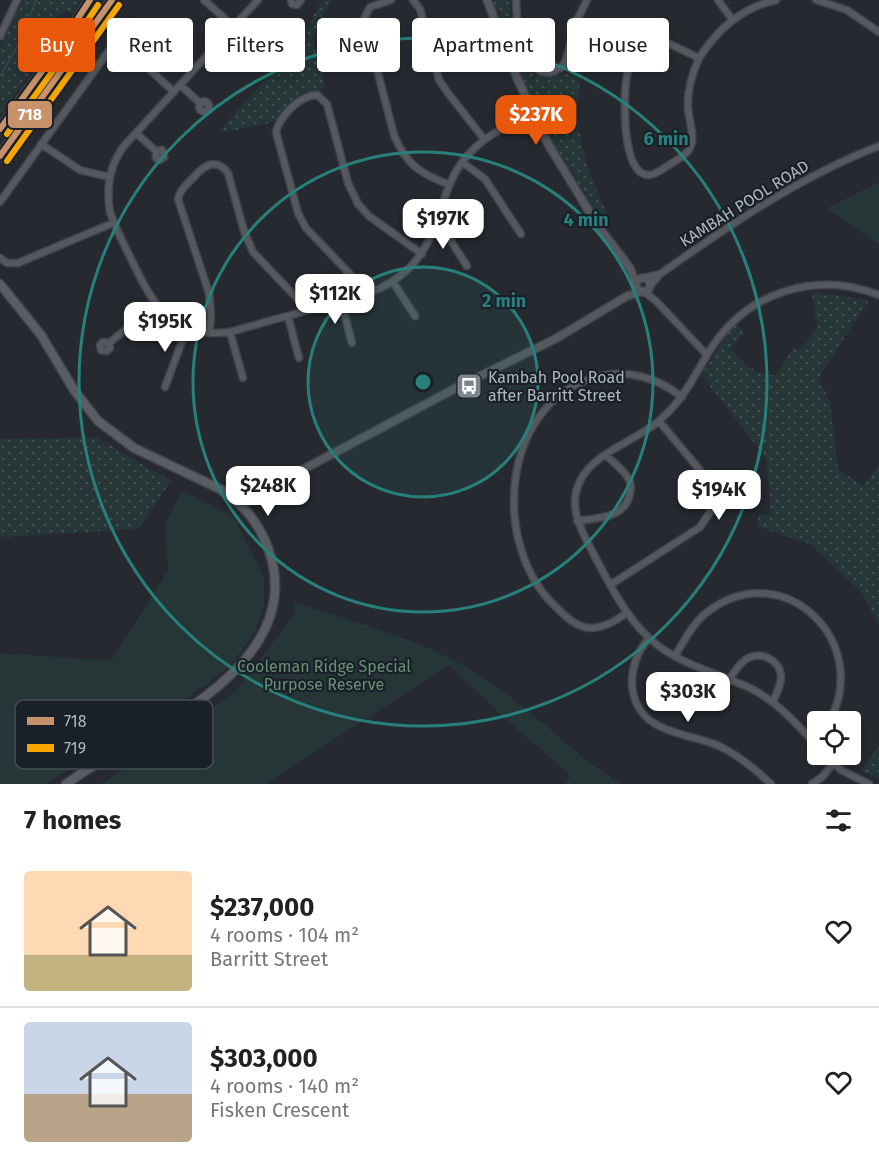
<!DOCTYPE html>
<html lang="en">
<head>
<meta charset="utf-8">
<style>
	:root { --surface:#fff; --page:#f6f6f6; --text:#222; --muted:#767676; --line:#e0e0e0; --accent:#ea580c }
	body { margin:0; font-family:"Fira Sans",sans-serif; background:var(--page); color:var(--text); height:100vh; display:flex; flex-direction:column; font-size:22px; white-space:nowrap }
	* { box-sizing:border-box; margin:0 }
	p { font-size:20px; color:var(--muted) }
	.icon { flex:none; width:33px; height:33px; fill:none; stroke:currentColor; stroke-width:2; stroke-linecap:round; stroke-linejoin:round }
	.map { position:relative; height:784px; overflow:hidden }
	.details { display:flex; flex-direction:column; background:var(--surface); flex:1 }
	.details>* { flex:none }
	.banner { position:absolute; left:18px; top:18px; width:843px; height:54px; display:flex; gap:12px }
	.buttons { position:absolute; left:807px; top:711px; display:grid; gap:12px }
	.buttons a { display:grid; place-items:center; width:54px; height:54px; border-radius:6px; background:var(--surface); box-shadow:0 3px 9px #0003; font-size:30px }
	.price { position:absolute; translate:-50% -51px; padding:0 14px; border-radius:12px; background:#fff; color:#222; font-size:20px; line-height:39px; filter:drop-shadow(0 2px 3px #0008) }
	.price::after { content:''; position:absolute; left:50%; top:36px; width:18px; height:14px; margin-left:-9px; background:inherit; clip-path:polygon(0 0,100% 0,50% 100%) }
	.price.selected { background:var(--accent); color:#fff }
	ul { padding:0; list-style:none }
	li { display:flex; align-items:center; gap:18px; height:150px; padding:0 24px }
	li+li { border-top:2px solid var(--line) }
	li span { display:grid; place-items:center; flex:none; width:168px; height:120px; border-radius:6px; color:#555 }
	li>.icon { margin-inline-start:auto }
	span .icon { width:72px; height:72px; fill:#fffc; stroke-width:1 }
	li b { font-size:26px }
	h2 { display:flex; justify-content:space-between; align-items:center; height:72px; padding:0 24px; font-size:26px }
	.pill { padding:0 21px; border-radius:6px; background:var(--surface); box-shadow:0 3px 9px #0003; font-size:21px; line-height:54px }
	.pill.selected { background:var(--accent); color:#fff }
	.map>svg:first-child { display:block }
	.green { fill:#263536 }
	.park { fill:url(#park-dots) }
	.lines { fill:none; stroke-linecap:round; stroke-linejoin:round }
	.stream { stroke:#364458; stroke-width:1.5 }
	.minor-casing { stroke:#424449; stroke-width:9 }
	.tertiary-casing { stroke:#424449; stroke-width:10 }
	.secondary-casing { stroke:#424449; stroke-width:11 }
	.trunk-casing { stroke:#42464c; stroke-width:12 }
	.minor { stroke:#55585f; stroke-width:6 }
	.tertiary { stroke:#55585f; stroke-width:7 }
	.secondary { stroke:#5a5d64; stroke-width:8 }
	.trunk { stroke:#595c60; stroke-width:9 }
	.bus-1-casing { stroke:#1a2029; stroke-width:10 }
	.bus-2-casing { stroke:#1a2029; stroke-width:10 }
	.bus-1 { stroke:#c7916a; stroke-width:6 }
	.bus-2 { stroke:#f7a600; stroke-width:6 }
	.ring { fill:none; stroke:#27807b; stroke-width:3 }
	.labels { text-anchor:middle; stroke-width:4.5; stroke-linejoin:round; paint-order:stroke }
	.street-label { font-size:16px; fill:#afb6c2; stroke:#1a2029 }
	.poi-label { font-size:16px; fill:#afb6c2; stroke:#1a2029; text-anchor:start }
	.park-label { font-size:16px; fill:#699072; stroke:#1a2029 }
	.key { fill:#1a2029; stroke:#474d57; stroke-width:1.5 }
	.key-label { font-size:16px; fill:#afb6c2 }
	.centre { fill:#27807b; stroke:#1a2029; stroke-width:3 }
	.ring-label { font-size:18px; text-anchor:middle; font-weight:bold; fill:#27807b; stroke:#1a2029; stroke-width:4.5; stroke-linejoin:round; paint-order:stroke }
	.line-badge { stroke:#1a2029; stroke-width:2 }
	.badge-label { font-size:16px; text-anchor:middle; font-weight:bold; fill:#fff }
</style>
</head>
<body>
<div class="map">
<svg width="879" height="784" viewBox="0 0 879 784">
	<defs>
		<pattern id="park-dots" width="8" height="8" patternUnits="userSpaceOnUse" patternTransform="scale(1.5)"><rect width="8" height="8" fill="#263536"/><path d="M2 2h.1M6 6h.1" fill="none" stroke="#435051" stroke-width="1.8" stroke-linecap="round"/></pattern>
	</defs>
	<rect width="100%" height="100%" fill="#262a30"/>
	<path class="green" d="M879,182V245L827,208Z
		M183,491L233,516L264,577V607L255,633L230,665L205,686L45,784H0V653L111,661L168,571L165,522Z
		M294,602C361,624 428,640 488,681C535,712 573,754 621,784H565L571,776L502,716L449,665L266,784H100L137,761L237,690L295,613Z"/>
	<path class="park" d="M23,0H80L73,12L60,14L53,27L50,45L0,115V46Z
		M322,0H331L312,38L325,85L319,94L302,93L275,122L221,133L219,131L290,53L306,30Z
		M493,0H510L511,14L533,69L547,76L581,73C580,84 578,95 578,106C577,144 593,183 609,217L599,224C566,173 534,119 511,62C504,42 499,20 493,0Z
		M812,292L869,300L819,377L830,402L838,470L863,485L879,465V625L862,593L810,544L757,526L759,515L771,514L766,458L701,375L735,322L744,332L731,349C745,363 755,377 777,375L793,348H802L817,328Z
		M96,437L171,481L138,529L0,537V439Z
		M879,746V778L860,771Z"/>
	<g class="lines">
		<path class="stream" d="M0,76L20,42L36,0"/>
		<g class="minor-casing">
			<path id="minor" d="M204,0L234,27
				M258,0L124,146C109,166 106,188 110,212C116,230 125,246 133,263C155,308 173,339 230,332C258,324 286,316 314,309C346,300 381,294 406,271C442,238 437,197 462,162C481,137 506,126 533,113
				M291,0L292,4L297,5L301,0
				M391,0L370,7L364,19L394,135C406,165 421,174 450,185
				M413,0L420,9L439,80L448,93L484,139
				M516,0L517,20L535,65L540,71L550,73L562,67L566,60L577,20L587,0
				M718,0L732,19
				M816,0L847,10L879,32
				M0,36L17,0
				M225,36L245,55L251,54L254,58L252,62L248,63L244,61L245,55
				M699,58C692,74 687,91 688,107C688,119 696,137 690,148C686,156 676,160 669,165C662,169 656,175 648,175C627,174 625,126 625,111C624,91 627,36 653,36L699,58C718,29 741,8 776,0
				M180,85L200,103L204,101L208,103L209,106L208,110L204,112L200,110L199,107L200,103
				M136,133L156,151L162,150L164,157L160,160L156,158V151
				M41,144L80,170L109,177
				M462,162L485,179L521,234
				M0,202L110,49L116,46L125,47L174,92
				M438,221L467,266
				M0,258L7,263H18L113,223
				M644,278L659,274
				M393,282L415,316
				M650,286L660,274C730,225 799,177 879,146
				M643,291L656,301L707,355
				M369,294L306,228L298,213L276,132C280,116 300,95 317,95L327,104L348,183L358,204L369,216L422,254
				M341,301L352,343
				M288,316L299,358
				M230,332L243,378
				M209,333L211,315L209,293L178,199C180,190 186,185 192,179C202,167 216,156 228,173L244,231L253,252L308,310
				M109,343L103,342L100,345L101,350L107,351L110,348L109,343L156,305
				M165,387L187,328
				M577,521C598,518 626,518 630,493C632,487 630,480 626,475C621,468 613,462 606,455
				M610,585L700,527L710,512L712,499L708,480L659,421
				M627,613C615,621 604,628 590,628C576,627 565,616 556,607C491,547 500,406 593,378C625,368 657,377 682,397
				M649,638C625,665 624,710 661,727C680,736 700,738 719,746C738,755 755,769 771,784
				M675,656C685,639 694,621 710,610C785,556 873,643 829,722
				M729,679C734,673 740,662 748,658C761,651 779,660 781,675C782,684 776,694 773,702
				M818,747C797,724 778,702 750,688C718,673 684,666 656,644C626,620 610,584 592,551C580,528 567,505 581,479C597,451 636,441 660,420C686,397 694,375 712,347C749,291 817,271 879,295
				M824,754L841,770L869,784
				M812,784L822,777L833,764"/>
		</g>
		<g class="tertiary-casing">
			<path id="tertiary" d="M487,0L517,78L548,144L596,223L630,268L636,284
				M636 285a7 7 0 1 1 14 0a7 7 0 1 1-14 0Z
				M242,506L257,494L456,388L557,338L627,296L643,291"/>
		</g>
		<g class="secondary-casing">
			<path id="secondary" d="M0,284L41,335L74,390L98,421L134,448L220,489C247,506 264,529 272,561C298,665 156,728 85,771L66,784"/>
		</g>
		<g class="trunk-casing">
			<path id="trunk" d="M0,129L56,52L90,0
				M0,156L112,0"/>
		</g>
		<use href="#minor" class="minor"/>
		<use href="#tertiary" class="tertiary"/>
		<use href="#secondary" class="secondary"/>
		<use href="#trunk" class="trunk"/>
		<g class="bus-1-casing">
			<path id="bus-1" d="M0,129L56,52L90,0
				M0,156L112,0"/>
		</g>
		<g class="bus-2-casing">
			<path id="bus-2" d="M7,134L63,57L98,5
				M7,161L119,5"/>
		</g>
		<use href="#bus-1" class="bus-1"/>
		<use href="#bus-2" class="bus-2"/>
	</g>
	<circle cx="423" cy="382" r="115" fill="#27807b" fill-opacity=".12"/>
	<g class="ring">
		<circle cx="423" cy="382" r="115"/>
		<circle cx="423" cy="382" r="230"/>
		<circle cx="423" cy="382" r="344"/>
	</g>
	<defs>
		<g id="bus-square" transform="scale(1.35)"><rect x="-9" y="-9" width="18" height="18" rx="4" fill="#7f858f" stroke="#1a2029"/><path d="M-5-6H5V4H4V6H2V4H-2V6H-4V4H-5ZM-3.5-4V0h7V-4ZM-3.5 1.2v1.5H-2V1.2ZM2 1.2v1.5H3.5V1.2Z" fill="#fff"/></g>
	</defs>
	<g fill-rule="evenodd">
		<use href="#bus-square" x="469" y="386"/>
	</g>
	<g class="labels">
		<g class="street-label">
			<text transform="translate(744 203) rotate(-32)" y="6">KAMBAH POOL ROAD</text>
		</g>
		<g class="poi-label">
			<text x="488" y="383">Kambah Pool Road<tspan x="488" dy="18">after Barritt Street</tspan></text>
		</g>
		<g class="park-label">
			<text x="324" y="672">Cooleman Ridge Special<tspan x="324" dy="18">Purpose Reserve</tspan></text>
		</g>
	</g>
	<rect x="15" y="700" width="198" height="69" rx="9" class="key"/>
	<rect x="27" y="717" width="27" height="8" fill="#c7916a"/>
	<rect x="27" y="744" width="27" height="8" fill="#f7a600"/>
	<g class="key-label">
		<text x="64" y="727">718</text>
		<text x="64" y="754">719</text>
	</g>
	<circle cx="423" cy="382" r="9" class="centre"/>
	<g class="ring-label">
		<text x="666" y="145">6 min</text>
		<text x="586" y="226">4 min</text>
		<text x="504" y="307">2 min</text>
	</g>
	<rect class="line-badge" x="7" y="100" width="46" height="29" rx="6" fill="#c7916a"/>
	<g class="badge-label">
		<text x="30" y="120">718</text>
	</g>
</svg>
<div class="buttons">
<a><svg class="icon" aria-label="locate" viewBox="0 0 24 24"><circle cx="12" cy="12" r="6"/><path d="M12 2v4M12 18v4M2 12h4M18 12h4"/></svg></a>
</div>
<b class="price selected" style="left:536px;top:146px">$237K</b>
<b class="price" style="left:443px;top:250px">$197K</b>
<b class="price" style="left:335px;top:325px">$112K</b>
<b class="price" style="left:165px;top:353px">$195K</b>
<b class="price" style="left:268px;top:517px">$248K</b>
<b class="price" style="left:719px;top:521px">$194K</b>
<b class="price" style="left:688px;top:723px">$303K</b>
<div class="banner">
<a class="pill selected">Buy</a>
<a class="pill">Rent</a>
<a class="pill">Filters</a>
<a class="pill">New</a>
<a class="pill">Apartment</a>
<a class="pill">House</a>
</div>
</div>
<section class="details">
<h2>7 homes<svg class="icon" aria-label="filters" viewBox="0 0 24 24"><path d="M4 7h16M4 17h16"/><circle cx="9" cy="7" r="2"/><circle cx="15" cy="17" r="2"/></svg></h2>
<ul>
<li><span style="background:linear-gradient(#ffd9b3 70%,#c2b280 0)"><svg class="icon" aria-label="home" viewBox="0 0 24 24"><path d="M3 11l9-7 9 7M6 9v11h12V9"/></svg></span><div><b>$237,000</b><p>4 rooms · 104 m²</p><p>Barritt Street</p></div><svg class="icon" aria-label="heart" viewBox="0 0 24 24"><path d="M12 20l-8-8c-3-5 5-10 8-4 3-6 11-1 8 4z"/></svg></li>
<li><span style="background:linear-gradient(#c9d6e8 60%,#b9a48a 0)"><svg class="icon" aria-label="home" viewBox="0 0 24 24"><path d="M3 11l9-7 9 7M6 9v11h12V9"/></svg></span><div><b>$303,000</b><p>4 rooms · 140 m²</p><p>Fisken Crescent</p></div><svg class="icon" aria-label="heart" viewBox="0 0 24 24"><path d="M12 20l-8-8c-3-5 5-10 8-4 3-6 11-1 8 4z"/></svg></li>
</ul>
</section>
</body>
</html>
